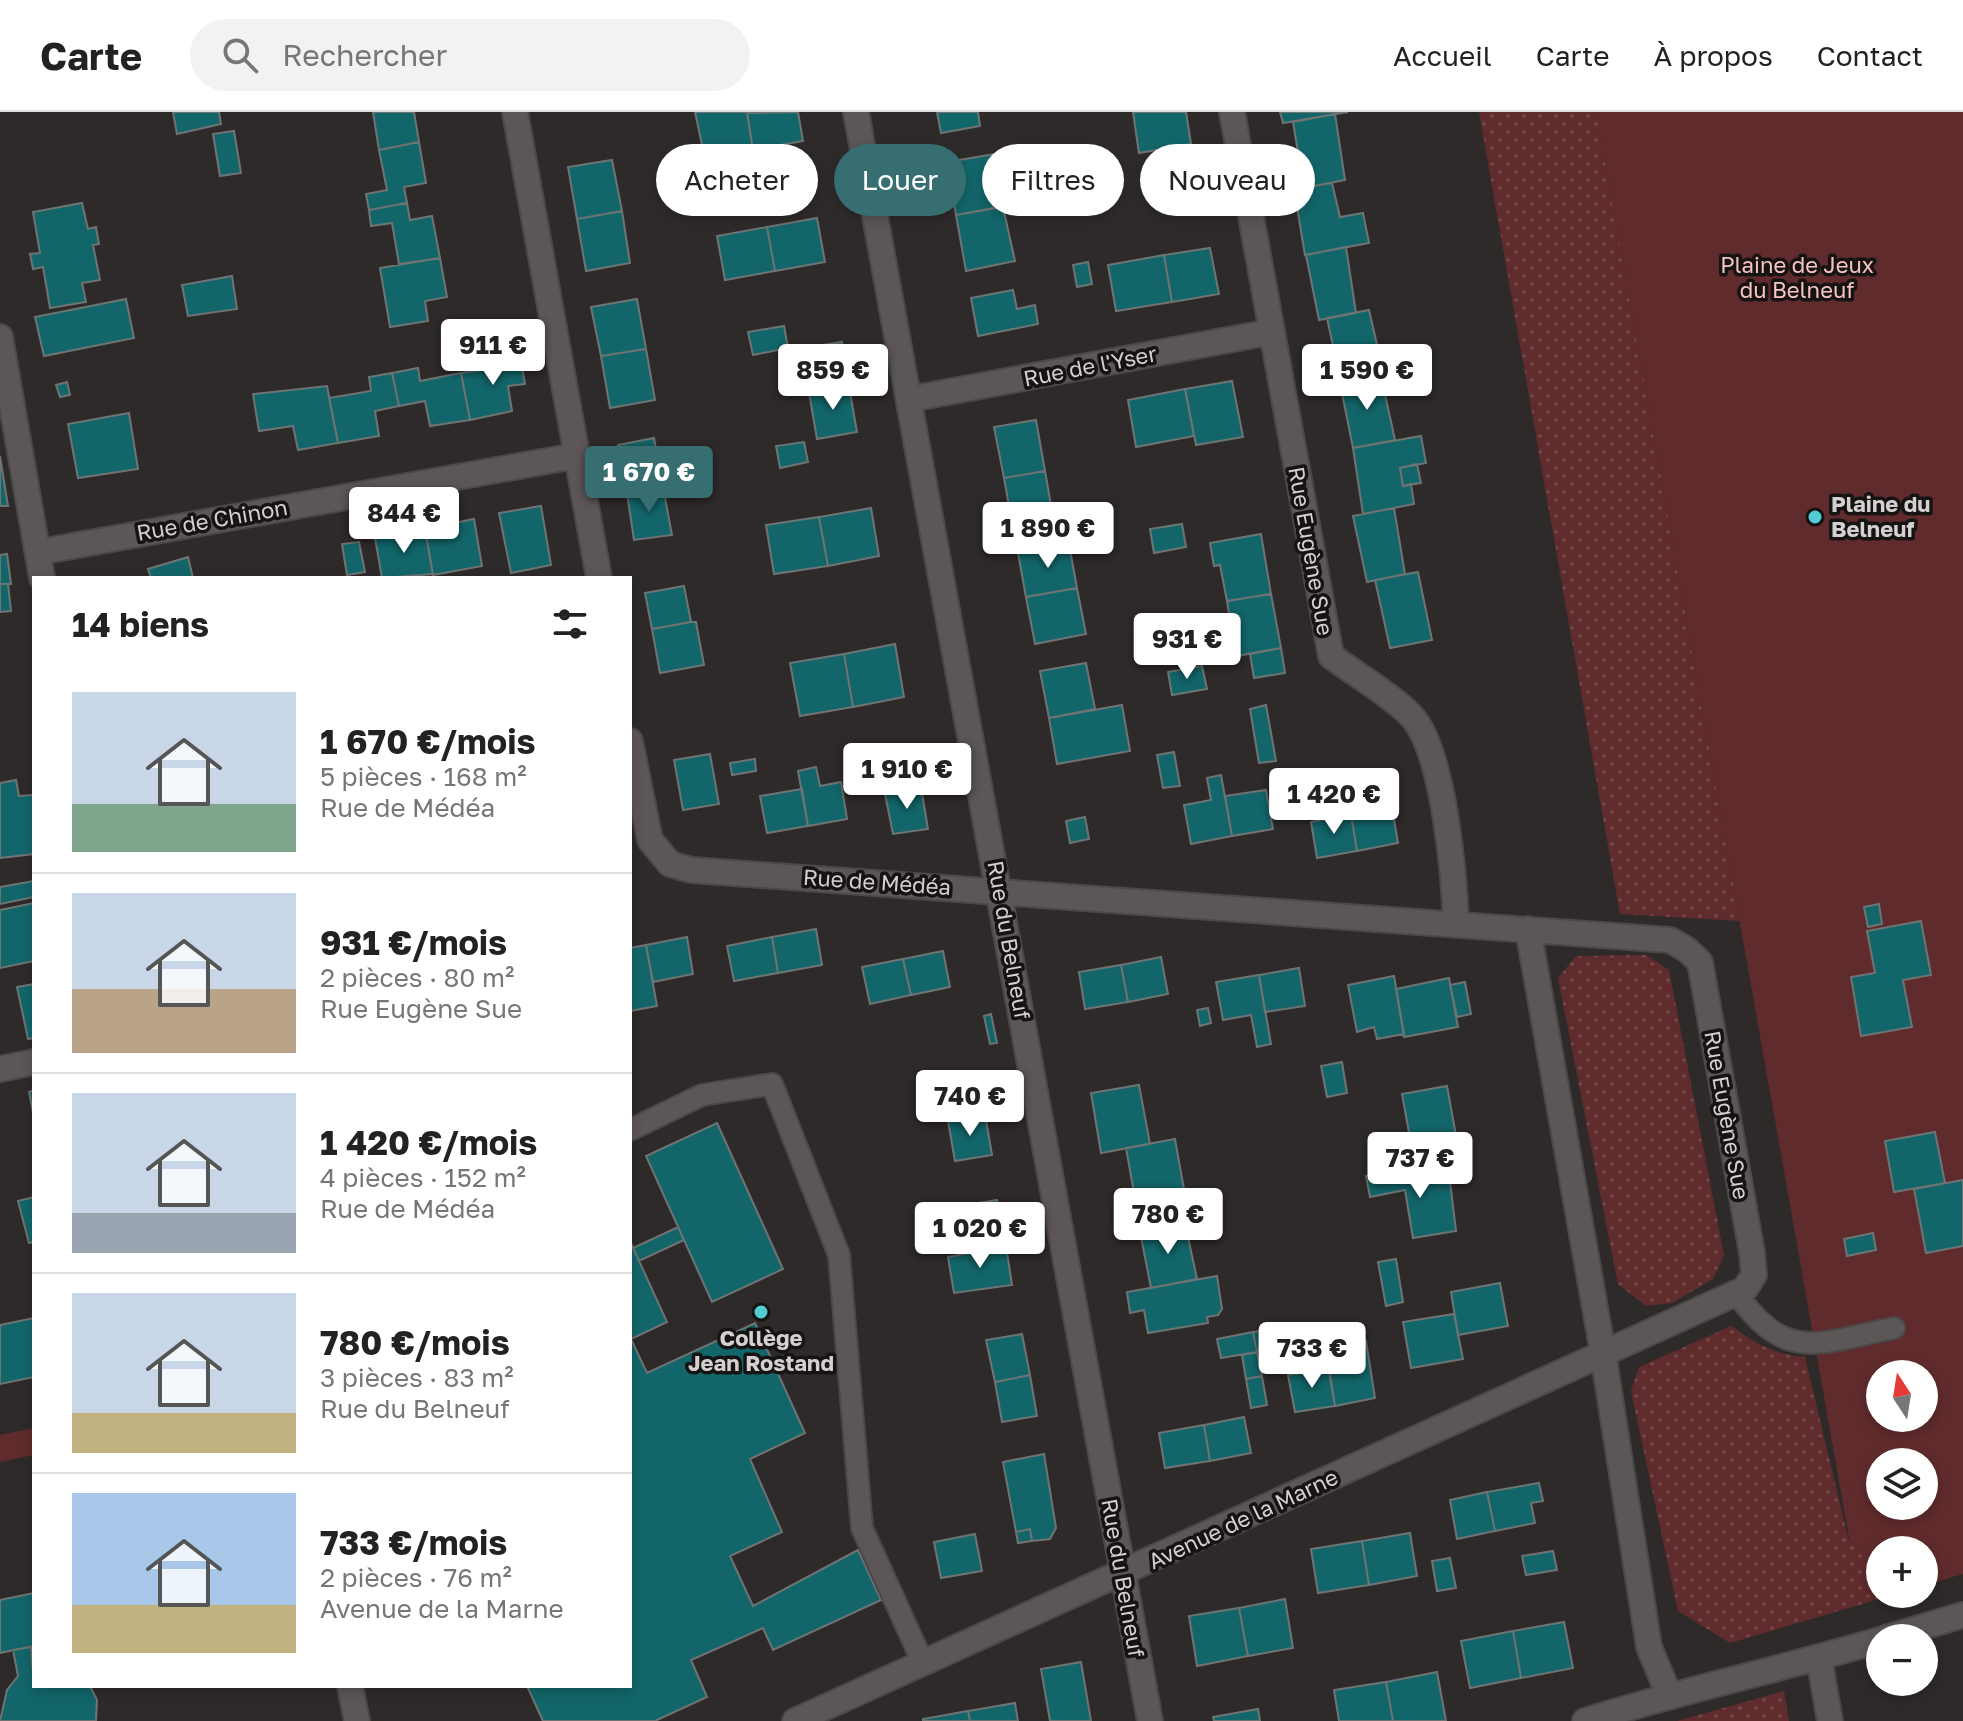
<!DOCTYPE html>
<html lang="fr">
<head>
<meta charset="utf-8">
<style>
	:root { --surface:#fff; --page:#f2f2f2; --text:#222; --muted:#767676; --line:#e0e0e0; --accent:#376e71 }
	body { margin:0; font-family:"Golos Text",sans-serif; background:var(--page); color:var(--text); height:100vh; display:flex; flex-direction:column; font-size:30px; white-space:nowrap }
	* { box-sizing:border-box; margin:0 }
	p { font-size:26px; color:var(--muted) }
	.icon { flex:none; width:44px; height:44px; fill:none; stroke:currentColor; stroke-width:2; stroke-linecap:round; stroke-linejoin:round }
	.map { position:relative; flex:1; overflow:hidden }
	.details { position:absolute; left:32px; top:464px; width:600px; height:1112px; display:flex; flex-direction:column; background:var(--surface); border-radius:0px; box-shadow:0 4px 12px #0003 }
	.details>* { flex:none }
	.banner { position:absolute; left:656px; top:32px; width:760px; height:72px; display:flex; gap:16px }
	.needle { width:52px; rotate:348deg }
	.fabs { position:absolute; left:1866px; top:1248px; display:grid; gap:16px }
	.fabs a { display:grid; place-items:center; width:72px; height:72px; border-radius:50%; background:var(--surface); box-shadow:0 4px 12px #0003; font-size:40px }
	.price { position:absolute; translate:-50% -68px; padding:0 18px; border-radius:8px; background:#fff; color:#222; font-size:26px; line-height:52px; filter:drop-shadow(0 2px 4px #0008) }
	.price::after { content:''; position:absolute; left:50%; top:48px; width:24px; height:18px; margin-left:-12px; background:inherit; clip-path:polygon(0 0,100% 0,50% 100%) }
	.price.on { background:var(--accent); color:#fff }
	ul { padding:0; list-style:none }
	li { display:flex; align-items:center; gap:24px; height:200px; padding:0 40px }
	li+li { border-top:2px solid var(--line) }
	li span { display:grid; place-items:center; flex:none; width:224px; height:160px; border-radius:0px; color:#555 }
	li>.icon { margin-inline-start:auto }
	span .icon { width:96px; height:96px; fill:#fffc; stroke-width:1 }
	li b { font-size:34px }
	h2 { display:flex; justify-content:space-between; align-items:center; height:96px; padding:0 40px; font-size:34px }
	.tag { padding:0 28px; border-radius:36px; background:var(--surface); box-shadow:0 4px 12px #0003; font-size:28px; line-height:72px }
	.tag.on { background:var(--accent); color:#fff }
	header { display:flex; align-items:center; gap:48px; box-sizing:border-box; height:112px; padding:0 40px; background:var(--surface); border-bottom:2px solid var(--line) }
	header strong { font-size:38px }
	nav { display:flex; gap:44px; margin-inline-start:auto; font-size:28px }
	.search { width:560px; height:72px; background:var(--page); display:flex; align-items:center; gap:20px; box-sizing:border-box; padding:0 28px; border-radius:44px; color:var(--muted); font-size:30px }
	.map>svg:first-child { display:block }
	.grass { fill:url(#grass-dots) }
	.garden { fill:#602b2c; fill-rule:evenodd }
	.building { fill:#12666a; stroke:#6e7474; stroke-width:2 }
	.lines { fill:none; stroke-linecap:round; stroke-linejoin:round }
	.lane-casing { stroke:#4c4847; stroke-width:24 }
	.street-casing { stroke:#4c4847; stroke-width:28 }
	.secondary-casing { stroke:#4c4847; stroke-width:28 }
	.lane { stroke:#5c5756; stroke-width:20 }
	.street { stroke:#5c5756; stroke-width:24 }
	.secondary { stroke:#5c5756; stroke-width:24 }
	.poi-dot { fill:#51ccd2; stroke:#161313; stroke-width:3 }
	.labels { text-anchor:middle; stroke-width:7; stroke-linejoin:round; paint-order:stroke }
	.park-label { font-size:22px; fill:#f9c3c2; stroke:#161313 }
	.street-label { font-size:22px; fill:#d4d0d0; stroke:#161313 }
	.poi-label { font-size:22px; font-weight:bold; fill:#d4d0d0; stroke:#161313; text-anchor:start }
</style>
</head>
<body>
<header>
<strong>Carte</strong>
<div class="search"><svg class="icon" aria-label="search" viewBox="0 0 24 24"><circle cx="10" cy="10" r="6"/><path d="M15 15l6 6"/></svg>Rechercher</div>
<nav><a>Accueil</a><a>Carte</a><a>À propos</a><a>Contact</a></nav>
</header>
<div class="map">
<svg width="1963" height="1609" viewBox="0 0 1963 1609">
	<defs>
		<pattern id="grass-dots" width="8" height="8" patternUnits="userSpaceOnUse" patternTransform="scale(2)"><rect width="8" height="8" fill="#602b2c"/><path d="M2 2h.1M6 6h.1" fill="none" stroke="#76494a" stroke-width="1.8" stroke-linecap="round"/></pattern>
	</defs>
	<rect width="100%" height="100%" fill="#2f2a2a"/>
	<path class="grass" d="M1479,0H1963L1618,122L1740,809L1620,802Z
		M1646,843L1669,858L1724,1143L1713,1167L1672,1191L1646,1194L1618,1172L1558,866L1576,844Z
		M1731,1214C1755,1231 1775,1243 1805,1245L1849,1430L1880,1445V1482H1896L1730,1531L1678,1499L1631,1279L1639,1255Z
		M1784,1579L1789,1609H1677Z"/>
	<path class="garden" d="M1596,0H1963V1462L1935,1470L1924,1465V1438H1880V1445L1850,1431ZM1880,1262H1924V1306H1880ZM1880,1350H1924V1394H1880Z
		M34,1316V1343L0,1350V1323Z"/>
	<path class="building" d="M173,0H219L221,12L177,22Z
		M373,0H414L419,30L379,38Z
		M695,0H747L753,38L705,47Z
		M798,0L803,29L753,38L747,1Z
		M937,0H978L980,14L941,21Z
		M1133,0H1186L1191,32L1139,41Z
		M1280,0H1348L1283,11Z
		M1335,2L1345,68L1304,76L1293,10Z
		M234,19L241,61L220,64L213,22Z
		M419,30L426,71L404,75L407,91L369,98L366,82L387,78L379,38Z
		M995,42L1005,94L956,103L947,50Z
		M612,48L622,99L577,107L568,55Z
		M1103,51L1106,68L1075,74L1072,57Z
		M1113,67L1115,80L1098,83L1097,70Z
		M1332,71L1340,105L1363,101L1369,131L1305,143L1294,77Z
		M82,91L88,117L96,115L99,132L93,133L100,168L82,171L86,190L50,196L43,155L33,157L30,142L40,141L33,100Z
		M407,91L410,108L432,104L440,146L399,152L392,111L371,114L369,98Z
		M1003,95L1015,149L966,159L956,103Z
		M622,99L630,151L586,159L577,107Z
		M817,106L825,150L775,159L767,115Z
		M767,115L775,159L725,168L717,124Z
		M1346,135L1356,201L1319,208L1306,143Z
		M1210,136L1219,182L1172,190L1164,143Z
		M1164,143L1172,190L1116,199L1108,153Z
		M440,146L447,185L425,189L428,209L390,215L380,156Z
		M1088,150L1092,172L1077,175L1073,153Z
		M232,164L237,197L188,204L182,173Z
		M1013,178L1017,197L1035,193L1038,212L978,224L971,186Z
		M126,187L134,226L44,244L35,205Z
		M637,187L646,237L601,244L591,195Z
		M1369,198L1384,263L1341,271L1327,206Z
		M784,214L788,236L753,243L748,220Z
		M842,230L849,274L810,280L803,236Z
		M646,237L655,288L610,296L601,244Z
		M519,238L525,272L508,274L512,299L470,308L461,261L502,255L500,241Z
		M804,242L807,259L796,261L793,244Z
		M418,256L420,269L461,261L470,308L430,314L425,289L399,294L392,261Z
		M392,261L399,294L375,299L379,324L338,331L329,286L371,279L369,265Z
		M1381,264L1395,328L1353,336L1340,271Z
		M1232,269L1243,325L1196,333L1185,277Z
		M67,270L70,283L60,285L56,273Z
		M327,274L338,331L298,338L293,314L259,319L253,282Z
		M849,274L857,320L817,327L809,281Z
		M1185,277L1194,324L1136,335L1128,288Z
		M129,301L138,357L78,366L68,312Z
		M1036,308L1045,359L1004,366L994,315Z
		M1421,324L1426,351L1400,356L1403,374L1411,372L1414,392L1363,402L1353,336Z
		M654,326L663,375L627,381L618,333Z
		M804,330L808,350L780,356L776,334Z
		M0,344L8,394H0Z
		M1417,352L1421,371L1403,374L1400,356Z
		M1045,359L1054,410L1013,416L1004,366Z
		M663,375L672,423L634,428L627,381Z
		M541,394L551,453L511,461L499,401Z
		M871,396L879,444L828,454L819,405Z
		M1394,396L1405,462L1367,470L1353,404Z
		M819,405L828,454L774,462L766,413Z
		M474,407L482,454L433,463L425,417Z
		M1182,412L1186,435L1154,441L1150,417Z
		M425,417L433,462L382,466L375,426Z
		M1261,422L1271,482L1227,489L1220,453L1214,454L1210,431Z
		M359,430L365,460L347,463L342,432Z
		M1069,432L1077,476L1026,485L1018,441Z
		M7,442L11,472H0V443Z
		M188,445L193,466H151L148,457Z
		M1418,460L1432,528L1390,536L1375,468Z
		M0,472H8L11,499L0,500Z
		M684,474L691,510L652,517L645,481Z
		M1077,476L1086,522L1035,532L1026,485Z
		M1271,482L1281,536L1231,545L1227,521L1217,523L1214,505L1229,502L1227,489Z
		M691,510H696L704,553L660,561L652,517Z
		M895,532L904,585L853,595L844,542Z
		M1281,536L1285,561L1254,566L1250,542Z
		M844,542L853,595L800,604L790,551Z
		M1086,551L1095,597L1049,606L1040,559Z
		M1202,554L1207,577L1172,583L1168,560Z
		M1122,593L1130,639L1057,652L1049,606Z
		M1266,593L1276,649L1259,651L1250,597Z
		M1174,640L1180,674L1163,676L1157,643Z
		M710,642L719,692L683,698L674,648Z
		M755,647L756,659L732,663L730,651Z
		M816,655L820,674L841,670L847,707L808,714L798,659Z
		M1221,663L1232,724L1191,732L1184,693L1211,688L1207,666Z
		M16,668L19,684L34,683V742L0,746V671Z
		M921,675L928,717L893,722L885,682Z
		M802,677L808,714L767,721L760,684Z
		M1266,678L1273,717L1232,724L1225,684Z
		M1392,695L1398,731L1357,739L1351,702Z
		M1351,702L1357,739L1317,746L1311,710Z
		M1085,705L1089,727L1070,731L1066,709Z
		M34,769V785L0,792V775Z
		M34,791V849L0,856V798Z
		M1879,792L1882,812L1868,815L1864,795Z
		M1921,809L1931,863L1903,868L1912,915L1861,924L1851,865L1875,861L1867,819Z
		M816,817L822,853L778,861L772,825Z
		M687,825L693,862L653,870L646,833Z
		M772,825L778,861L734,869L727,834Z
		M646,833L657,894L630,899V836Z
		M943,839L950,875L911,883L903,847Z
		M1161,845L1168,882L1128,890L1121,853Z
		M903,847L911,883L870,892L862,855Z
		M1121,853L1128,890L1085,897L1079,860Z
		M1299,856L1305,894L1265,900L1259,863Z
		M1259,863L1271,932L1257,935L1251,903L1223,908L1216,870Z
		M1394,864L1404,922L1377,927L1374,915L1357,920L1348,873Z
		M1449,866L1458,915L1404,925L1396,877Z
		M1465,870L1471,902L1457,905L1450,873Z
		M34,872V926L28,927L17,875Z
		M1208,896L1211,911L1200,914L1197,898Z
		M991,902L997,931L990,932L984,904Z
		M1342,950L1347,981L1327,985L1321,954Z
		M977,962L985,1002L948,1009L940,969Z
		M1139,973L1150,1032L1101,1041L1091,981Z
		M1447,974L1457,1029L1412,1037L1402,982Z
		M34,978V1005L29,980Z
		M985,1002L992,1043L955,1049L948,1009Z
		M717,1011L783,1157L712,1190L646,1044Z
		M1935,1020L1945,1071L1894,1080L1885,1029Z
		M1175,1027L1185,1083L1136,1092L1126,1036Z
		M1404,1056L1406,1069L1449,1061L1456,1119L1413,1126L1405,1078L1370,1085L1366,1064Z
		M1963,1068V1134L1926,1141L1914,1077Z
		M34,1085V1130L29,1131L18,1089Z
		M997,1088L1006,1134L970,1141L961,1094Z
		M1185,1111L1197,1167L1151,1176L1140,1120Z
		M678,1115L684,1128L639,1149L633,1136Z
		M1873,1121L1876,1138L1847,1144L1844,1127Z
		M630,1129L667,1210L631,1227L647,1261L755,1211L805,1321L750,1347L782,1420L730,1444L753,1494L858,1438L881,1488L773,1538L763,1516L691,1548L707,1585L655,1609H543L527,1574H630Z
		M1006,1134L1012,1173L954,1181L948,1145Z
		M1396,1147L1403,1190L1386,1194L1378,1150Z
		M1217,1164L1222,1197L1218,1203L1207,1205L1208,1211L1148,1221L1144,1198L1130,1201L1127,1180Z
		M1500,1171L1508,1214L1458,1223L1451,1180Z
		M1454,1202L1463,1247L1411,1256L1403,1210Z
		M34,1206V1265L0,1272V1213Z
		M1272,1217L1257,1240L1253,1220Z
		M1253,1220L1257,1240L1221,1246L1217,1227Z
		M1022,1222L1030,1263L995,1270L986,1228Z
		M1366,1229L1375,1286L1335,1294L1325,1236Z
		M1257,1240L1262,1264L1246,1267L1242,1243Z
		M1329,1256L1335,1294L1295,1300L1288,1263Z
		M1030,1263L1037,1304L1002,1310L995,1270Z
		M1262,1264L1267,1293L1251,1296L1246,1267Z
		M1244,1305L1251,1341L1210,1349L1204,1313Z
		M1204,1313L1210,1349L1165,1356L1159,1321Z
		M1044,1342L1056,1416L1050,1427L1032,1429L1030,1417L1016,1420L1003,1350Z
		M1539,1371L1543,1389L1531,1391L1535,1411L1495,1419L1487,1380Z
		M1487,1380L1495,1419L1457,1427L1450,1388Z
		M1030,1417L1032,1429L1018,1431L1016,1420Z
		M1410,1421L1417,1464L1369,1473L1362,1429Z
		M975,1422L982,1459L941,1466L934,1430Z
		M1362,1429L1369,1473L1318,1481L1311,1437Z
		M1553,1439L1557,1458L1526,1463L1522,1444Z
		M1450,1446L1456,1476L1437,1479L1432,1449Z
		M34,1481V1534L0,1541V1488Z
		M1285,1487L1293,1536L1248,1544L1239,1496Z
		M1239,1496L1248,1544L1197,1554L1189,1504Z
		M1564,1510L1573,1556L1521,1566L1513,1519Z
		M1513,1519L1521,1566L1470,1576L1461,1529Z
		M31,1535L34,1574H90L97,1588L96,1609H0L7,1578L18,1564L13,1538Z
		M1081,1550L1091,1609H1050L1041,1557Z
		M1437,1560L1446,1609H1393L1386,1570Z
		M1386,1570L1393,1609H1339L1334,1578Z
		M1015,1591L1018,1609H970L968,1599Z
		M1258,1597L1260,1609H1214L1213,1605Z
		M968,1599L970,1609H923V1607Z"/>
	<g class="lines">
		<g class="lane-casing">
			<path id="lane" d="M630,1018L702,983L772,972L839,1143L862,1416L923,1551
				M1736,1181C1787,1252 1818,1231 1894,1216"/>
		</g>
		<g class="street-casing">
			<path id="street" d="M515,0L599,466
				M856,0L1150,1609
				M1232,0L1331,544C1352,560 1399,588 1414,607C1444,645 1454,762 1456,811
				M0,225L42,466
				M910,287L1271,220
				M39,440L575,344
				M630,629L650,728L670,752L691,758L1670,828L1686,837L1700,850L1752,1141L1754,1163L1745,1177L795,1609
				M1528,817L1603,1241L1649,1535L1669,1583
				M0,957L34,950
				M1819,1546L1830,1609
				M350,1574L357,1609"/>
		</g>
		<g class="secondary-casing">
			<path id="secondary" d="M1886,1526L1963,1503
				M1585,1609C1683,1578 1782,1557 1880,1528"/>
		</g>
		<use href="#lane" class="lane"/>
		<use href="#street" class="street"/>
		<use href="#secondary" class="secondary"/>
	</g>
	<g class="poi-dot">
		<circle cx="1815" cy="405" r="8"/>
		<circle cx="761" cy="1200" r="8"/>
	</g>
	<g class="labels">
		<g class="park-label">
			<text x="1797" y="161">Plaine de Jeux<tspan x="1797" dy="25">du Belneuf</tspan></text>
		</g>
		<g class="street-label">
			<text transform="translate(1090 254) rotate(-11)" y="8">Rue de l'Yser</text>
			<text transform="translate(212 408) rotate(-10)" y="8">Rue de Chinon</text>
			<text transform="translate(1311 439) rotate(80)" y="8">Rue Eugène Sue</text>
			<text transform="translate(877 770) rotate(4)" y="8">Rue de Médéa</text>
			<text transform="translate(1009 828) rotate(80)" y="8">Rue du Belneuf</text>
			<text transform="translate(1727 1003) rotate(80)" y="8">Rue Eugène Sue</text>
			<text transform="translate(1243 1407) rotate(-25)" y="8">Avenue de la Marne</text>
			<text transform="translate(1123 1466) rotate(80)" y="8">Rue du Belneuf</text>
		</g>
		<g class="poi-label">
			<text x="1831" y="400">Plaine du<tspan x="1831" dy="25">Belneuf</tspan></text>
			<text x="761" y="1234" text-anchor="middle">Collège<tspan x="761" dy="25">Jean Rostand</tspan></text>
		</g>
	</g>
</svg>
<div class="fabs">
<a><svg class="needle" viewBox="-14 -14 28 28"><path d="M0-13l5 13h-10z" fill="#e53935"/><path d="M0 13l5-13h-10z" fill="#767676"/></svg></a>
<a><svg class="icon" aria-label="layers" viewBox="0 0 24 24"><path d="M12 4l9 5-9 5-9-5zM3 14l9 5 9-5"/></svg></a>
<a>+</a>
<a>−</a>
</div>
<b class="price" style="left:493px;top:275px">911 €</b>
<b class="price" style="left:833px;top:300px">859 €</b>
<b class="price" style="left:1367px;top:300px">1 590 €</b>
<b class="price on" style="left:649px;top:402px">1 670 €</b>
<b class="price" style="left:404px;top:443px">844 €</b>
<b class="price" style="left:1048px;top:458px">1 890 €</b>
<b class="price" style="left:1187px;top:569px">931 €</b>
<b class="price" style="left:907px;top:699px">1 910 €</b>
<b class="price" style="left:1334px;top:724px">1 420 €</b>
<b class="price" style="left:970px;top:1026px">740 €</b>
<b class="price" style="left:1420px;top:1088px">737 €</b>
<b class="price" style="left:1168px;top:1144px">780 €</b>
<b class="price" style="left:980px;top:1158px">1 020 €</b>
<b class="price" style="left:1312px;top:1278px">733 €</b>
<div class="banner">
<a class="tag">Acheter</a>
<a class="tag on">Louer</a>
<a class="tag">Filtres</a>
<a class="tag">Nouveau</a>
</div>
<section class="details">
<h2>14 biens<svg class="icon" aria-label="filters" viewBox="0 0 24 24"><path d="M4 7h16M4 17h16"/><circle cx="9" cy="7" r="2"/><circle cx="15" cy="17" r="2"/></svg></h2>
<ul>
<li><span style="background:linear-gradient(#c9d6e8 70%,#7fa58c 0)"><svg class="icon" aria-label="home" viewBox="0 0 24 24"><path d="M3 11l9-7 9 7M6 9v11h12V9"/></svg></span><div><b>1 670 €/mois</b><p>5 pièces · 168 m²</p><p>Rue de Médéa</p></div></li>
<li><span style="background:linear-gradient(#c9d6e8 60%,#b9a48a 0)"><svg class="icon" aria-label="home" viewBox="0 0 24 24"><path d="M3 11l9-7 9 7M6 9v11h12V9"/></svg></span><div><b>931 €/mois</b><p>2 pièces · 80 m²</p><p>Rue Eugène Sue</p></div></li>
<li><span style="background:linear-gradient(#c9d6e8 75%,#9aa5b1 0)"><svg class="icon" aria-label="home" viewBox="0 0 24 24"><path d="M3 11l9-7 9 7M6 9v11h12V9"/></svg></span><div><b>1 420 €/mois</b><p>4 pièces · 152 m²</p><p>Rue de Médéa</p></div></li>
<li><span style="background:linear-gradient(#c9d6e8 75%,#c2b280 0)"><svg class="icon" aria-label="home" viewBox="0 0 24 24"><path d="M3 11l9-7 9 7M6 9v11h12V9"/></svg></span><div><b>780 €/mois</b><p>3 pièces · 83 m²</p><p>Rue du Belneuf</p></div></li>
<li><span style="background:linear-gradient(#a9c7e8 70%,#c2b280 0)"><svg class="icon" aria-label="home" viewBox="0 0 24 24"><path d="M3 11l9-7 9 7M6 9v11h12V9"/></svg></span><div><b>733 €/mois</b><p>2 pièces · 76 m²</p><p>Avenue de la Marne</p></div></li>
</ul>
</section>
</div>
</body>
</html>
